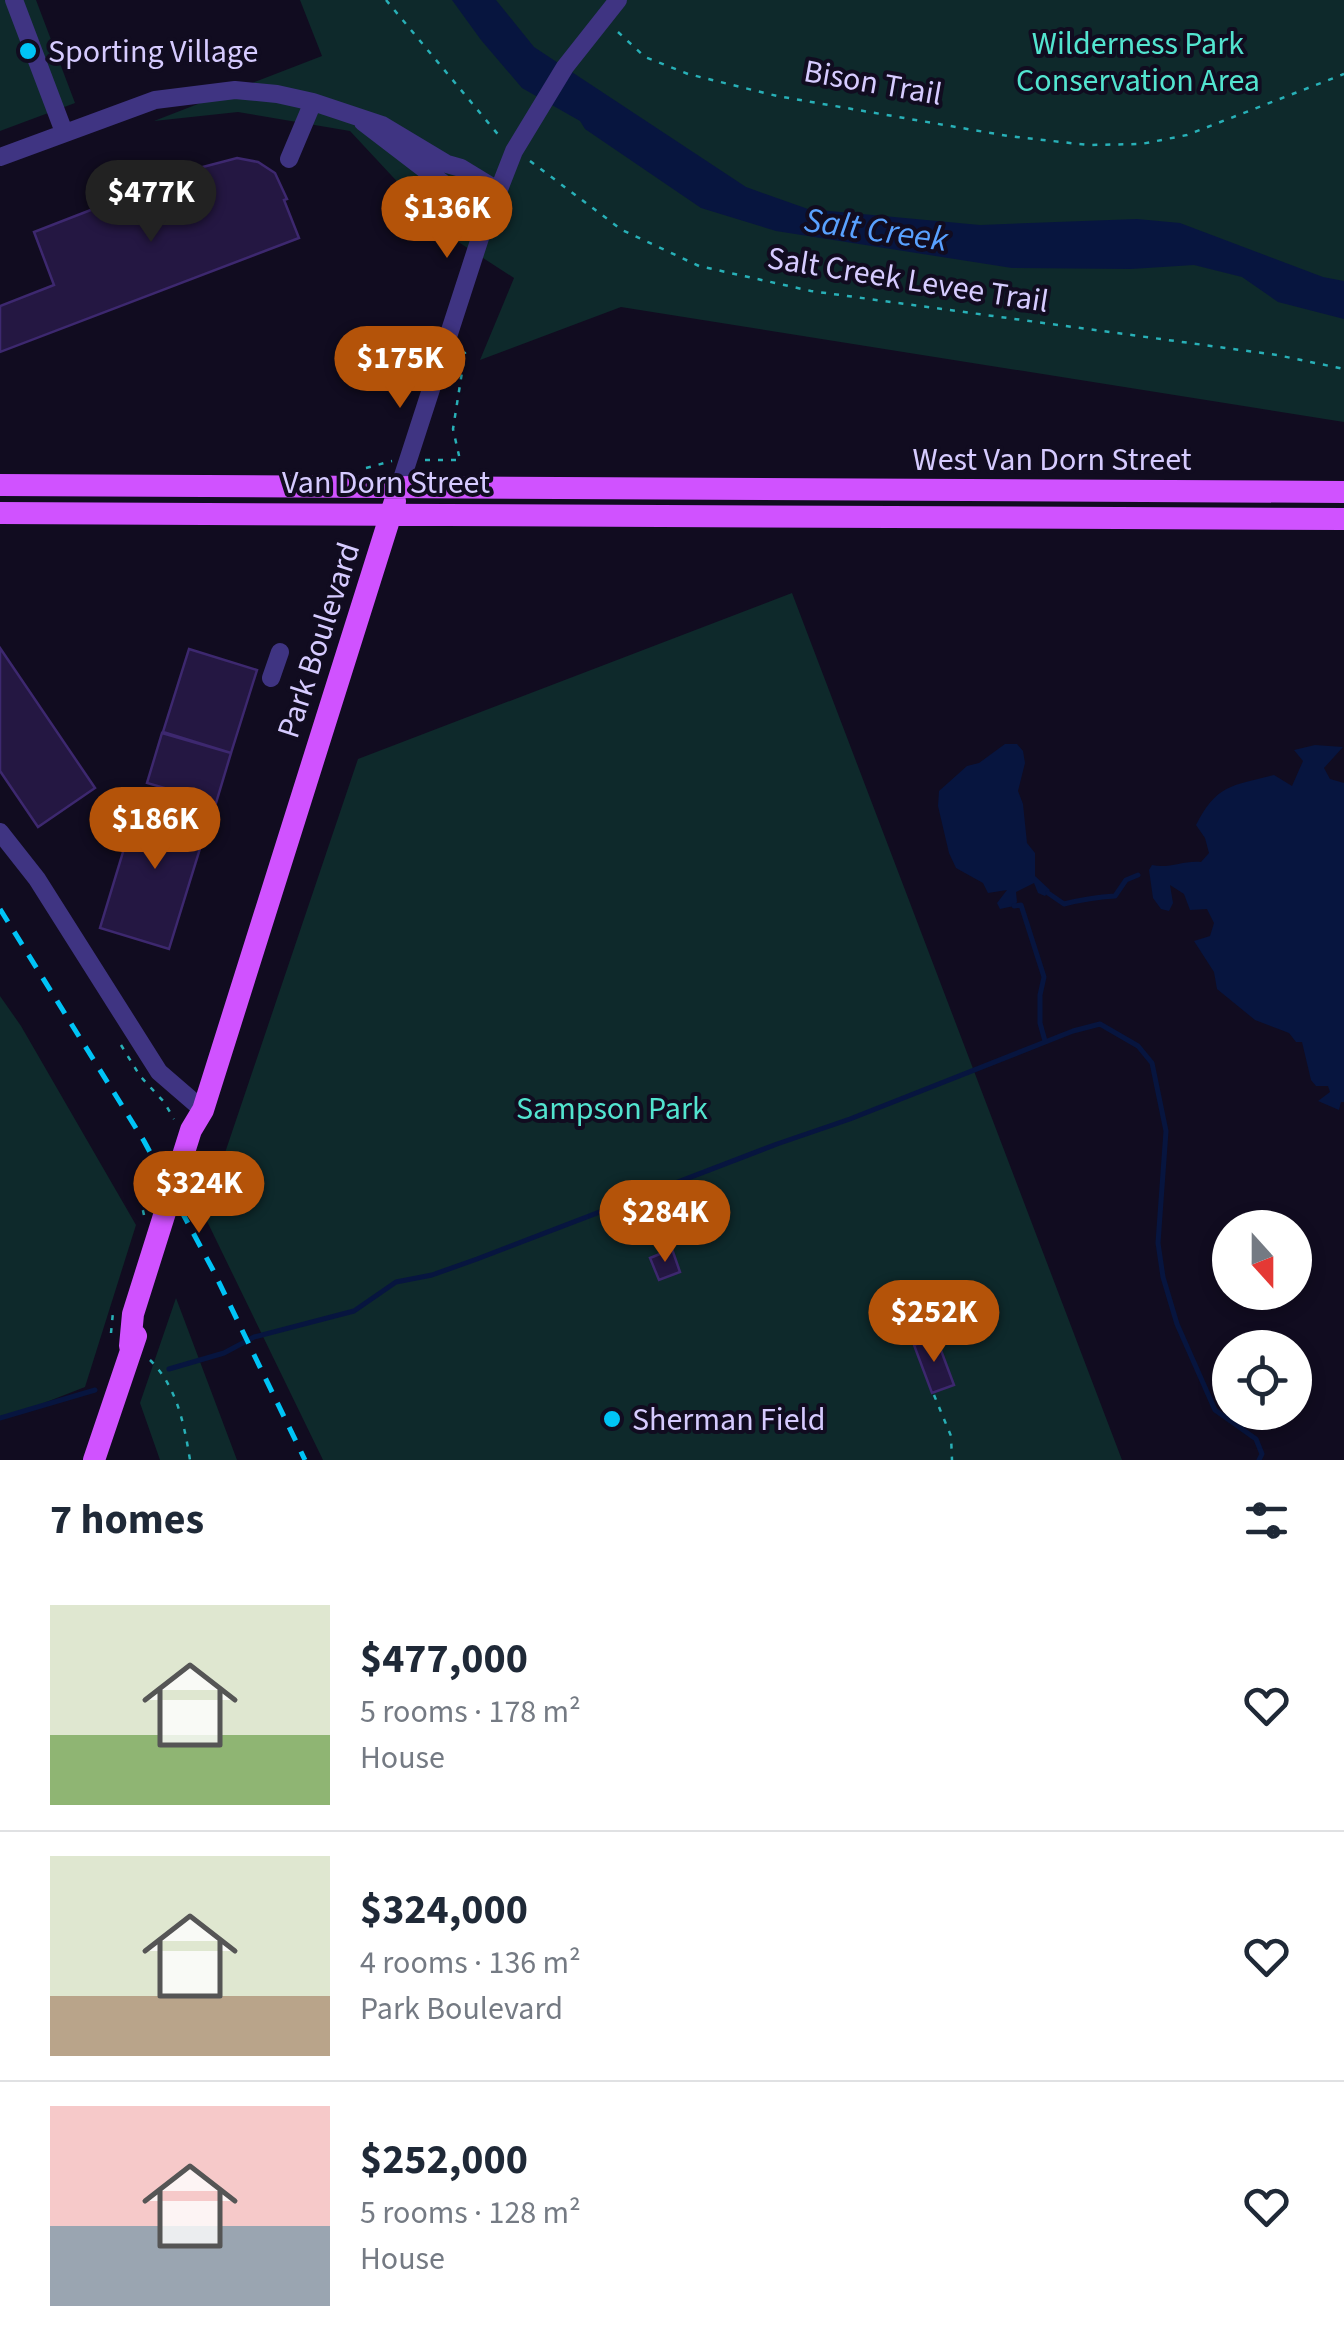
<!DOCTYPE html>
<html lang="en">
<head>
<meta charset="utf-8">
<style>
	:root { --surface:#fff; --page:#f6f6f7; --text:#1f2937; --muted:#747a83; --line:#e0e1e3; --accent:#b45309 }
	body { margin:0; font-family:"Source Sans 3",sans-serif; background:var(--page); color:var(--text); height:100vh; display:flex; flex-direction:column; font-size:38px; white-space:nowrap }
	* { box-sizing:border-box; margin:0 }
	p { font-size:32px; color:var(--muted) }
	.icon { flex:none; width:55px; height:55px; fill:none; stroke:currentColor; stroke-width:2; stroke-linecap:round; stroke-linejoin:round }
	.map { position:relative; height:1460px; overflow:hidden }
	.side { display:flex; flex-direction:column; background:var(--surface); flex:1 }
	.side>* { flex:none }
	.needle { width:65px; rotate:159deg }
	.fabs { position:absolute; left:1212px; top:1210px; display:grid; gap:20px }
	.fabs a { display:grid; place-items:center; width:100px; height:100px; border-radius:50%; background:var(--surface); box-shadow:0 5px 15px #0003; font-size:50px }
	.price { position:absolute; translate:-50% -85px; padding:0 22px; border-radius:35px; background:var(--accent); color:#fff; font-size:32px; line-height:65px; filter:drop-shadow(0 2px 5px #0008) }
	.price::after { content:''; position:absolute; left:50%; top:60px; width:30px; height:22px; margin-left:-15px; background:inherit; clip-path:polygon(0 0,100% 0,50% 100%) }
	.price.active { background:#222; color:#fff }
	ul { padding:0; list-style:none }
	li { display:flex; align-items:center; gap:30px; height:250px; padding:0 50px }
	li+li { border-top:2px solid var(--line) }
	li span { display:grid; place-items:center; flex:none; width:280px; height:200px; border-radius:0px; color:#555 }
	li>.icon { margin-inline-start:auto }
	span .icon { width:120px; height:120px; fill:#fffc; stroke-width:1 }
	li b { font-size:42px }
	h2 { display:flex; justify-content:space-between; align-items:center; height:120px; padding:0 50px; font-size:42px }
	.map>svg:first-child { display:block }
	.green { fill:#0e292b }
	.water { fill:#07153f }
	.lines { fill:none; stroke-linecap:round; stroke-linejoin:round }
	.stream { stroke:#07153f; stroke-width:5 }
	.building { fill:#241742; stroke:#3d286f; stroke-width:2.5 }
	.path { stroke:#28b0b7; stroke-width:2.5; stroke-dasharray:5 8; stroke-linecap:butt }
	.minor { stroke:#3f3482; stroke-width:18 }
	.major { stroke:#d052ff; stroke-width:22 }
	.rail { stroke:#00c4f6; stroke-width:5; stroke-dasharray:15 12; stroke-linecap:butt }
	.poi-dot { fill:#00c4f6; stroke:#110c20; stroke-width:4 }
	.labels { text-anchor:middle; stroke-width:8; stroke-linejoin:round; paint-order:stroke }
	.park-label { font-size:32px; fill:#52e4cf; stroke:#110c20 }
	.poi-label { font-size:32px; fill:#d6cbff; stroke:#110c20; text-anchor:start }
	.street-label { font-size:32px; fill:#d6cbff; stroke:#110c20 }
	.water-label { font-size:35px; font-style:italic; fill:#59a1ff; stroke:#110c20 }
</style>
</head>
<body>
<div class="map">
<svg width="1344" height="1460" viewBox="0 0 1344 1460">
	<rect width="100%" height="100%" fill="#110c20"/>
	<path class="green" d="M0,0H36L75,103L0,131Z
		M300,0H1344V422L621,307L480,360L514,278L446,234L350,131L238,112L154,121L322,56Z
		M792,593L1122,1460H323L204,1215L358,759Z
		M0,996L21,1026L136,1225L85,1387L0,1420Z
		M176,1298L237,1460H160L140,1403Z"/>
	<path class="water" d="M452,0H496L534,47L746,187L808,209L980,225L1137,219L1180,223L1323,277L1344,281V319L1278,302L1242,277L1194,265L1131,269L1012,268L776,231L701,208L585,129L580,121L522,88L481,40Z
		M1005,744H1017L1023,751L1025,763L1018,791L1023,804L1027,843L1035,853V876L1050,890L1045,896L1038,893L1034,883L1016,892L1017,902L1014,906L1000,909L997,903L1007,890L988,893L983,883L956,868L949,853L938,806L939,791L967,766L979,763Z
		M1315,745L1343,747L1324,768L1330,779L1344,783V1102H1341L1339,1110L1318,1101L1330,1092L1328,1086H1316L1311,1080L1302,1042H1296L1289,1033L1255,1020L1217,989L1214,972L1194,941L1210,936L1214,923L1207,909L1190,910L1184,894L1170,885L1173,903L1169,911L1161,909L1153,898L1149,870L1152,865C1169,869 1184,860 1201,862L1209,853L1205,838L1196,825C1217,784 1232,786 1274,775L1292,786L1303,761L1294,750Z"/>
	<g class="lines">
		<path class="stream" d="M1048,893L1064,904C1080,900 1098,897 1115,896L1126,880L1138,875
			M1014,906L1021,905L1044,977L1040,995V1023L1045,1041
			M169,1369L224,1353L254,1337L354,1311L396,1282L432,1275L477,1259L777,1144L850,1119L1073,1031L1100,1024L1138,1046L1152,1063L1166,1131L1158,1243L1163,1277L1177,1324L1215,1410L1256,1439L1262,1454L1259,1460
			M0,1418L95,1390"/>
	</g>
	<path class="building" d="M237,158L258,162L275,173L287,199L284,200L299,238L0,352V306L54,285L34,232L199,168Z
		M0,648L95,788L38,827L0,771Z
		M189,649L257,670L231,753L163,732Z
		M162,733L231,753L216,803L147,783Z
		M140,796L210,816L169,949L100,928Z
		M672,1249L680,1272L659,1280L650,1258Z
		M936,1337L954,1385L932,1393L914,1345Z"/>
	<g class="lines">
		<path class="path" d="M386,0L501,138
			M618,32L645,57L688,74L777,96L1008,136L1088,145L1141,144L1187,135L1344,74
			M530,161L622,230L699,266L811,291L1277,355L1344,369
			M425,460H460L453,429L465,353L462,352
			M366,468L392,461
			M121,1045L140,1076L164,1102L174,1119
			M144,1215L137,1184L160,1165
			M111,1333L113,1312
			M150,1360C177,1387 184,1423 190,1460
			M934,1395L951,1436L952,1460"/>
		<path class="minor" d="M14,0L64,132
			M363,122L457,194L489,212
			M0,157L155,100L235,90L277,94L313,102L382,125L447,164L461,168L497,190
			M289,159L313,102
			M399,488L480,238L514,151L565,67L618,0
			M271,678L280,652
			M0,832L37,879L159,1072L203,1110"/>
		<path class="major" d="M0,485L1344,492
			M0,513L1344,519
			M130,1346L133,1314L191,1130L203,1110L395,501
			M94,1460L136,1336"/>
		<path class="rail" d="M0,909L144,1141L213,1270L305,1460"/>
	</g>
	<g class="poi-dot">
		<circle cx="28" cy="51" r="10"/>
		<circle cx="612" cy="1419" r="10"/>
	</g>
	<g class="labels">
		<g class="park-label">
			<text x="1138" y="54">Wilderness Park<tspan x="1138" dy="37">Conservation Area</tspan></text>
			<text x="612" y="1119">Sampson Park</text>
		</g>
		<g class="poi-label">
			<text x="48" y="62">Sporting Village</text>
			<text x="632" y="1430">Sherman Field</text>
		</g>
		<g class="street-label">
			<text transform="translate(873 82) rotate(10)" y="11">Bison Trail</text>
			<text transform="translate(908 279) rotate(9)" y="11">Salt Creek Levee Trail</text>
			<text x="1052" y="470">West Van Dorn Street</text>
			<text x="386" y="493">Van Dorn Street</text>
			<text transform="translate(318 640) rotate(-72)" y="11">Park Boulevard</text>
		</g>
		<g class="water-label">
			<text transform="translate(876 229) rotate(8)" y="12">Salt Creek</text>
		</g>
	</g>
</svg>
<div class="fabs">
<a><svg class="needle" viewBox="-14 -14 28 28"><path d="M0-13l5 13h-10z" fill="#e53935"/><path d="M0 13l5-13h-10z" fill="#747a83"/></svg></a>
<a><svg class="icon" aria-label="locate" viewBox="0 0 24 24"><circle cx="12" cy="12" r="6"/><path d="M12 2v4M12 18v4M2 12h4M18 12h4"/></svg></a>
</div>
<b class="price active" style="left:151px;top:245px">$477K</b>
<b class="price" style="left:447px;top:261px">$136K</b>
<b class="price" style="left:400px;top:411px">$175K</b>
<b class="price" style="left:155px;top:872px">$186K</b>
<b class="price" style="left:199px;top:1236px">$324K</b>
<b class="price" style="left:665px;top:1265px">$284K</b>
<b class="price" style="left:934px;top:1365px">$252K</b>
</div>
<section class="side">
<h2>7 homes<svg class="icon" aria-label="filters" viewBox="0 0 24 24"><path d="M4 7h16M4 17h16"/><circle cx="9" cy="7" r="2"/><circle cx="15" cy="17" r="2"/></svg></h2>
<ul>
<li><span style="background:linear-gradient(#dfe7d0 65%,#8fb573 0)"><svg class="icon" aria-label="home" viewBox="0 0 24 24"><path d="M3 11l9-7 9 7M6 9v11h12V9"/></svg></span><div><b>$477,000</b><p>5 rooms · 178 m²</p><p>House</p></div><svg class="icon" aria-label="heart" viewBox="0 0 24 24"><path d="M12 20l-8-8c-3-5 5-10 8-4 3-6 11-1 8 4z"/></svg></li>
<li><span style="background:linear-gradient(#dfe7d0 70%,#b9a48a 0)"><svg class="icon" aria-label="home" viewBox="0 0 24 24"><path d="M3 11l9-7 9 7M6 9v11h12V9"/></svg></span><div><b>$324,000</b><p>4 rooms · 136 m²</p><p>Park Boulevard</p></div><svg class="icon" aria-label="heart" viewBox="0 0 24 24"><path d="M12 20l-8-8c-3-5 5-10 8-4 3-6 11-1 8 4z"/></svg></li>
<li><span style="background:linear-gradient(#f6c9c9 60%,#9aa5b1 0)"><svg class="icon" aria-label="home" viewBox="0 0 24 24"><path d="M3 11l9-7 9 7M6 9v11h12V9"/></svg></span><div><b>$252,000</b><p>5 rooms · 128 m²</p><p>House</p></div><svg class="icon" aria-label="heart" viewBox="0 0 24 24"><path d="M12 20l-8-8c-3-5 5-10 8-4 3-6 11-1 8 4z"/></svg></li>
</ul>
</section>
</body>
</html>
